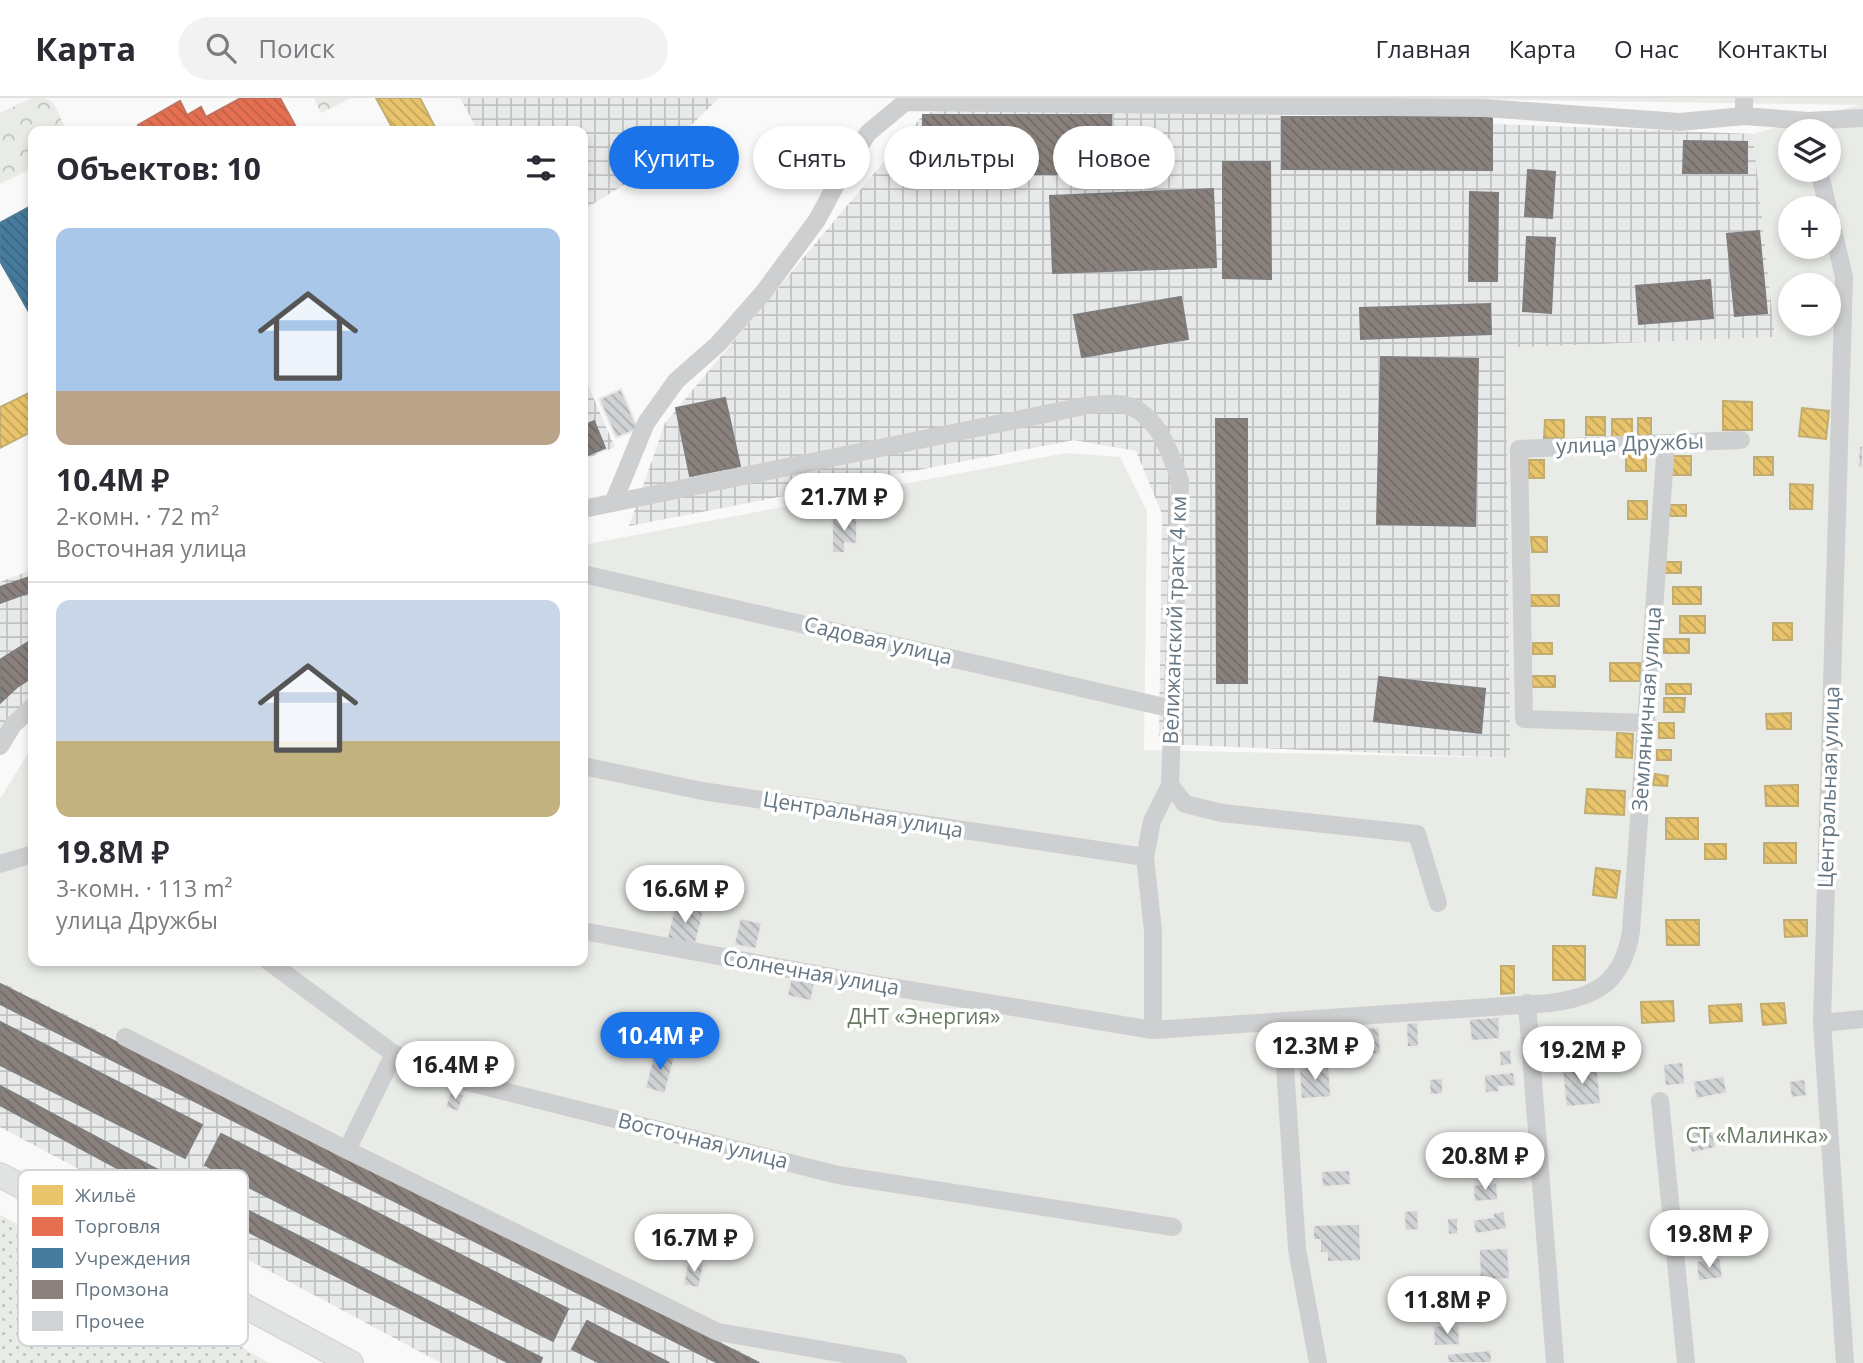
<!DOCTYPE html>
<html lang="ru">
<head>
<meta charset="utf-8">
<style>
	:root { --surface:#fff; --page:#f2f2f3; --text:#2b2b33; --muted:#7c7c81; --line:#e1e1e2; --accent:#1a73e8 }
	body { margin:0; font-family:"Open Sans",sans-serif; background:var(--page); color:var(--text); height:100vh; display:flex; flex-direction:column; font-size:26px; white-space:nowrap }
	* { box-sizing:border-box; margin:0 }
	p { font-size:23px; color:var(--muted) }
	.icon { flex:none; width:38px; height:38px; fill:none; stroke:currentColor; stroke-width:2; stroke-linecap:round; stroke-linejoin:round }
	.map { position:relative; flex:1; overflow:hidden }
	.side { position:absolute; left:28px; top:28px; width:560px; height:840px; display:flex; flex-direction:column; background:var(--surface); border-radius:14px; box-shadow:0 4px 10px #0003 }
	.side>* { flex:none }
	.banner { position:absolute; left:609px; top:28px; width:665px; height:63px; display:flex; gap:14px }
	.tools { position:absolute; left:1778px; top:21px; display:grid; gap:14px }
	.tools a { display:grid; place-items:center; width:63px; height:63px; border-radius:50%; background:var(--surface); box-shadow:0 4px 10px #0003; font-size:35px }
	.price { position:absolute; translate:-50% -60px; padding:0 16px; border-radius:24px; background:#fff; color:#222; font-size:23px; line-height:46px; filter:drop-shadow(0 2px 4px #0008) }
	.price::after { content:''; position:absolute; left:50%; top:42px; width:21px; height:16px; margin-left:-10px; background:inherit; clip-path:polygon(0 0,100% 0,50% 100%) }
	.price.selected { background:var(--accent); color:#fff }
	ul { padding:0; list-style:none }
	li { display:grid; align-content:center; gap:14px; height:371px; padding:0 28px }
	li+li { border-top:2px solid var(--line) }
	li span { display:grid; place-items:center; height:217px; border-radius:14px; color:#555 }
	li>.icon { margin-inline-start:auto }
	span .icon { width:126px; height:126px; fill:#fffc; stroke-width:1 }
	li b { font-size:30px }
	h2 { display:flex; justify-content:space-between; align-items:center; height:84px; padding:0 28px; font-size:30px }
	.chip { padding:0 24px; border-radius:32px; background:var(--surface); box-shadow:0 4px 10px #0003; font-size:24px; line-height:63px }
	.chip.selected { background:var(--accent); color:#fff }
	header { display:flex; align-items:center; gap:42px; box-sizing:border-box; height:98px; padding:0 35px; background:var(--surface); border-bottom:2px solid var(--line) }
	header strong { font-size:33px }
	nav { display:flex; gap:38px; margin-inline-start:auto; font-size:24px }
	.search { width:490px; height:63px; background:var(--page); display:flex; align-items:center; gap:18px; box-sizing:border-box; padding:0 24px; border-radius:38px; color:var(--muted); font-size:26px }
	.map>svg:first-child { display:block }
	.industrial { fill:url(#industrial-grid) }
	.grass { fill:url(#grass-dots) }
	.forest { fill:url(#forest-crowns) }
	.garden { fill:#e8ebe6; fill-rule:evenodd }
	.homes { fill:url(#homes-back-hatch); stroke:#c1ad72; stroke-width:2 }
	.shops { fill:url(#shops-back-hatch); stroke:#c07160; stroke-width:2 }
	.public { fill:url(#public-back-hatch); stroke:#4f7a95; stroke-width:2 }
	.industry { fill:url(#industry-back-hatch); stroke:#7f7e7e; stroke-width:2 }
	.building { fill:url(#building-back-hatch); stroke:#e8e8e8; stroke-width:2 }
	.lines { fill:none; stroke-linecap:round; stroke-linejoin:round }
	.major-casing { stroke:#d5d6d7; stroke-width:26 }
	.minor { stroke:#cecfd0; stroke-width:18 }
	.major { stroke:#e1e2e2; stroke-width:23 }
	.labels { text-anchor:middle; stroke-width:7; stroke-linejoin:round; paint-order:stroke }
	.street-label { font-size:21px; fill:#657683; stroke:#fff }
	.park-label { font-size:21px; fill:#687a64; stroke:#fff }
	.key { fill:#fff; stroke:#d1d6da; stroke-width:2 }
	.key-label { font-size:19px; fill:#657683 }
</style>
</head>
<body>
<header>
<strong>Карта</strong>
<div class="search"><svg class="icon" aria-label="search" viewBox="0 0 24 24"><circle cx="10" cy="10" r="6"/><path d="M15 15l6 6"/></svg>Поиск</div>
<nav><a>Главная</a><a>Карта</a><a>О нас</a><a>Контакты</a></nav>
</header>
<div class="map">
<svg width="1863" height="1265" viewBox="0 0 1863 1265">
	<defs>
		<pattern id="industrial-grid" width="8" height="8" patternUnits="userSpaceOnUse" patternTransform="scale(1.75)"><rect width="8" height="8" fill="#e8e9e9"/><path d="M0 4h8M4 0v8" fill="none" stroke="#c0c1c2"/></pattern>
		<pattern id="grass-dots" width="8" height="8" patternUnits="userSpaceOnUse" patternTransform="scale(1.75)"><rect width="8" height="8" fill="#e8ebe6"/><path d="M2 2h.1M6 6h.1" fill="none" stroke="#c0c3c0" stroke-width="1.8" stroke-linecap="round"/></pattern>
		<pattern id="forest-crowns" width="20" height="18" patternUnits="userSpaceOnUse" patternTransform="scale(1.75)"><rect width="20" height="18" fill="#e8ebe6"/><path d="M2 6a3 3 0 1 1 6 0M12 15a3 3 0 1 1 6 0" fill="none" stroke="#c0c3c0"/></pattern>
		<pattern id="homes-back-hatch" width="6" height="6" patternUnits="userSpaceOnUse" patternTransform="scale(1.75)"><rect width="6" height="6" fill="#e9c46a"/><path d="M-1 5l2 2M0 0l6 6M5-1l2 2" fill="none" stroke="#c0a45d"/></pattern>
		<pattern id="shops-back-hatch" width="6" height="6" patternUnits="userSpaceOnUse" patternTransform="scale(1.75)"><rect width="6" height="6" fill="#e76f51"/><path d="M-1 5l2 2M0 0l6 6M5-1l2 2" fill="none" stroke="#bf6049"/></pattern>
		<pattern id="public-back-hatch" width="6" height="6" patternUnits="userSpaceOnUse" patternTransform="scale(1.75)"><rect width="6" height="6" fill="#457b9d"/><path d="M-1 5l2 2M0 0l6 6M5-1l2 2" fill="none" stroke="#3b6580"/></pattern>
		<pattern id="industry-back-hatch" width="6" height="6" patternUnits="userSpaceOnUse" patternTransform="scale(1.75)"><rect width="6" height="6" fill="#8a817c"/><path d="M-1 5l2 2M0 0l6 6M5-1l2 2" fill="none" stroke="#6f6a67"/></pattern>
		<pattern id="building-back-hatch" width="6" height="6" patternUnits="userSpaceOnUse" patternTransform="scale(1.75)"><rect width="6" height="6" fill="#d0d2d3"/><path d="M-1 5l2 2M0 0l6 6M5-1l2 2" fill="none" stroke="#acafb1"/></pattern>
	</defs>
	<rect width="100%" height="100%" fill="#f9f9f9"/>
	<path class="industrial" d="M460,0H719L640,77L583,112V33H478Z
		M960,5L1753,36L1775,239L1506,250L1511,660L1159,646L1162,416L1136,353L1074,342L629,428L665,325L923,17Z
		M583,276L615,349L583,362Z
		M33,471V598L10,617L0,632V484Z
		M0,883L764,1265H441L0,1029Z"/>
	<path class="grass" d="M0,1117L120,1178L269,1265H0Z"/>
	<path class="forest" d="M31,0H43L53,4L67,33H33V70L0,86V15Z
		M314,0H351L321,15Z"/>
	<path class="garden" d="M1392,0H1863V1265H764L0,883V701L33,647V863H583V447L1066,355L1120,359L1147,413L1144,652L1510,660L1506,250L1775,239L1753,36L1859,7ZM1790,33H1829V72H1790ZM1790,110H1829V149H1790ZM1790,187H1829V226H1790Z"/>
	<path class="homes" d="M376,0H420L437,33H394Z
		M33,293V333L0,350V309Z
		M1723,303L1752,304V332H1723Z
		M1802,310L1829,313L1826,341L1799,338Z
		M1586,319H1605V337H1586Z
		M1638,320H1651V338H1638Z
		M1612,321H1632V339H1612Z
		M1545,322H1564V340H1544Z
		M1626,355H1646V373H1626Z
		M1672,358H1691V377H1672Z
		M1754,359H1773V377H1754Z
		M1529,362H1544V380H1529Z
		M1790,386L1813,387L1812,411H1790Z
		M1628,403H1647V421H1628Z
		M1670,407H1686V418H1670Z
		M1531,439H1547V454H1532Z
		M1665,464H1681V475H1665Z
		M1673,489H1701V506H1673Z
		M1531,497H1559V508H1531Z
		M1680,518H1705V535H1680Z
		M1773,525H1792V542H1773Z
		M1664,541H1689V555H1664Z
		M1533,545H1552V556H1533Z
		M1610,565H1640V583H1610Z
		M1532,578H1555V589H1532Z
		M1666,586H1691V596H1666Z
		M1664,600H1685L1684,614H1664Z
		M1791,615V631H1767L1766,616Z
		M1659,625H1674V640H1659Z
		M1617,635L1633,636L1632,660L1616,659Z
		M1657,652H1671V662H1657Z
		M1655,676L1668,678L1667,688L1653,687Z
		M1798,687V708H1766L1765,688Z
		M1587,691L1625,693L1624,717L1585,715Z
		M1666,720H1698V741H1666Z
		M1764,745H1796V765H1764Z
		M1705,746H1726V761H1705Z
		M1596,770L1620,773L1616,800L1593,797Z
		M1666,822H1699V847H1667Z
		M1784,822H1807V838L1785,839Z
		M1553,848H1585V882H1553Z
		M1501,868H1514V895L1501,896Z
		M1673,903L1674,923L1642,925L1641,904Z
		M1784,905L1786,925L1763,927L1761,906Z
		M1741,906L1742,923L1710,925L1709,908Z"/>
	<path class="shops" d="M241,0H280L296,29L288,33H142L138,27L180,3L187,17L201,9L206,19Z"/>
	<path class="public" d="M33,107V221L0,163V125Z"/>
	<path class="industry" d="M923,17H1111V76H923Z
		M1282,19H1492V72L1282,71Z
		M1684,43L1747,44V75H1683Z
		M1223,64H1270L1271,181L1223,180Z
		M1528,72L1555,74L1552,120L1525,118Z
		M1213,91L1216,169L1053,175L1050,98Z
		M1470,94L1498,95L1497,183H1469Z
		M1759,133L1767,215L1735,218L1727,136Z
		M1527,139L1555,140L1551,215L1523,213Z
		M1710,182L1713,220L1639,226L1636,188Z
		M1181,199L1188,241L1082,259L1074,217Z
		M1490,206L1491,236L1361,241L1360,210Z
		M1381,259L1478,261L1475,428L1377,426Z
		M725,300L740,368L690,378L676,310Z
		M1216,321H1247V585H1217Z
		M594,323L605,350L583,359V328Z
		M33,478V493L0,505V489Z
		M33,541V579L17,589L0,605V562Z
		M1379,579L1485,591L1481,635L1374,623Z
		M0,886L759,1265H718L0,906Z
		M0,924L202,1027L185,1060L0,967Z
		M0,988L175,1081L167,1097L0,1007Z
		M221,1036L568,1211L553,1243L205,1067Z
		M197,1087L542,1260L540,1265H509L189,1104Z
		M587,1223L669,1265H600L572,1251Z"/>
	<path class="building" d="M621,291L638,331L616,340L599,301Z
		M1859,348H1863V369H1858Z
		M832,418H857V446L845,445V455H832Z
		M675,806L704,813L695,848L667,840Z
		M740,820L762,825L756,851L734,847Z
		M791,879L815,884L811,903L787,898Z
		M1499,919L1500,941L1471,943L1469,921Z
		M1418,924L1419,949H1407L1406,925Z
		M1613,928L1616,959L1581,962L1579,930Z
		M1379,929L1381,956L1352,958L1350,932Z
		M655,952L675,958L665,996L645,990Z
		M1511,952L1512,967L1500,968L1499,953Z
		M1683,964L1685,986L1665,988L1663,966Z
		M1329,967L1331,999L1301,1001L1299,970Z
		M1597,967L1601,1006L1566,1009L1562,970Z
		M1514,974L1516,988L1499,989L1500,994L1485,995L1484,977Z
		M1724,978L1727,995L1696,1001L1693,983Z
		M1443,980V996L1430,997L1429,981Z
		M1805,981L1807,998L1791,1000L1789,983Z
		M451,993L464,997L458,1014L445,1009Z
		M1712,1028L1716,1050L1691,1055L1687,1033Z
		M1505,1056L1507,1073L1471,1076L1469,1059Z
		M1350,1072L1351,1087L1322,1089L1321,1073Z
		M1497,1085L1498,1102L1474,1104L1473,1087Z
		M1418,1112L1419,1132L1405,1133L1404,1113Z
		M1504,1113L1507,1131L1475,1136L1473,1122L1493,1119V1115Z
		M1447,1120H1458V1136L1448,1137Z
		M1360,1126L1361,1163L1327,1164V1155H1320V1142H1313V1127Z
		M1508,1150L1510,1181L1480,1182L1479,1151Z
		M1720,1160L1723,1180L1698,1183L1696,1163Z
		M688,1162L704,1165L699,1190L683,1187Z
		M1459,1227L1460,1247L1434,1248L1433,1228Z
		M1491,1252L1492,1265H1448L1447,1256Z"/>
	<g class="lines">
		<g class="major-casing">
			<path id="major" d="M0,1077L351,1265"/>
		</g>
		<path class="minor" d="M1744,0V18
			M906,4L1484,10L1680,24L1744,18L1808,23L1863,20
			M1819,72L1828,110
			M1829,115L1844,179L1822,925L1845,1265
			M613,405L646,325L676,283L718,246L763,195L817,122L839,81L868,35L910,0
			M583,411L1089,307C1098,307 1108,305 1117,306C1155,308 1170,353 1180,383L1170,687L1185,706L1222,715L1417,736L1438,805
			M583,476L1173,611
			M1647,625L1524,621L1519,351L1741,342
			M0,648L13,627L33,608
			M583,668L702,693L1145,759
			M0,766L33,756
			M583,833L843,881L1153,932L1550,905C1598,899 1623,883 1631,833L1666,345
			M268,863L394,956L459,982L838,1077L1173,1129
			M1527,905L1555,1265
			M1282,923L1297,1151L1318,1265
			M1822,925L1863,921
			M1153,932V833L1145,759L1152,723L1170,687
			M125,939L347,1052L718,1234L898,1265
			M1660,1003L1686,1265
			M347,1052L394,956"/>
		<use href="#major" class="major"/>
	</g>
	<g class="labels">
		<g class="street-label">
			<text transform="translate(1630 346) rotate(-2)" y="7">улица Дружбы</text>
			<text transform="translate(1175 522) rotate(-88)" y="7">Велижанский тракт 4 км</text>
			<text transform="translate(878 543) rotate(13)" y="7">Садовая улица</text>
			<text transform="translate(1647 611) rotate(-86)" y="7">Земляничная улица</text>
			<text transform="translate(1829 689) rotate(-88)" y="7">Центральная улица</text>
			<text transform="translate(863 717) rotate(9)" y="7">Центральная улица</text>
			<text transform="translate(811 875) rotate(10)" y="7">Солнечная улица</text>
			<text transform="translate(703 1043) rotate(14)" y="7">Восточная улица</text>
		</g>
		<g class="park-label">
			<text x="924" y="926">ДНТ «Энергия»</text>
			<text x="1757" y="1045">CТ «Малинка»</text>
		</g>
	</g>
	<rect x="18" y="1072" width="230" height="176" rx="10" class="key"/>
	<rect x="32" y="1087" width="31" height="20" fill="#e9c46a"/>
	<rect x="32" y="1119" width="31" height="19" fill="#e76f51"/>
	<rect x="32" y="1150" width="31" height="20" fill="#457b9d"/>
	<rect x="32" y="1182" width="31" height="19" fill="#8a817c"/>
	<rect x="32" y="1213" width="31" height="20" fill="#d0d2d3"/>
	<g class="key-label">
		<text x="75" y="1104">Жильё</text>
		<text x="75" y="1135">Торговля</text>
		<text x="75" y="1167">Учреждения</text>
		<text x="75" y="1198">Промзона</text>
		<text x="75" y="1230">Прочее</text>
	</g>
</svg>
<div class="tools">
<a><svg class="icon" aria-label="layers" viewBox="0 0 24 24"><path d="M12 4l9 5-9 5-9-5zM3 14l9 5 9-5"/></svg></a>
<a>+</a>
<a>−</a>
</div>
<b class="price" style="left:844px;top:435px">21.7M ₽</b>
<b class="price" style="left:685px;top:827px">16.6M ₽</b>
<b class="price selected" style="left:660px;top:974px">10.4M ₽</b>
<b class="price" style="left:1315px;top:984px">12.3M ₽</b>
<b class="price" style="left:1582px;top:988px">19.2M ₽</b>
<b class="price" style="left:455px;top:1003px">16.4M ₽</b>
<b class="price" style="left:1485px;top:1094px">20.8M ₽</b>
<b class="price" style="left:1709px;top:1172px">19.8M ₽</b>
<b class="price" style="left:694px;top:1176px">16.7M ₽</b>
<b class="price" style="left:1447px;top:1238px">11.8M ₽</b>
<div class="banner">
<a class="chip selected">Купить</a>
<a class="chip">Снять</a>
<a class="chip">Фильтры</a>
<a class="chip">Новое</a>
</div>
<section class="side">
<h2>Объектов: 10<svg class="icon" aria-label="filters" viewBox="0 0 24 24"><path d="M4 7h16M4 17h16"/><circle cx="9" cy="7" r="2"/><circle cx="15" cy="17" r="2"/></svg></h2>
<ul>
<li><span style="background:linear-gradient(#a9c7e8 75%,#b9a48a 0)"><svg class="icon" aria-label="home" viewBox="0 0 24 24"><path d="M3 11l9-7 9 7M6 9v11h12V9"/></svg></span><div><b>10.4M ₽</b><p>2-комн. · 72 m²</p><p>Восточная улица</p></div></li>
<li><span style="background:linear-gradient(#c9d6e8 65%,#c2b280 0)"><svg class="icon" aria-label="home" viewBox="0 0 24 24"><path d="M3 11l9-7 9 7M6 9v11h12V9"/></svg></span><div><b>19.8M ₽</b><p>3-комн. · 113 m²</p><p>улица Дружбы</p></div></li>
</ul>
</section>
</div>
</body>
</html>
